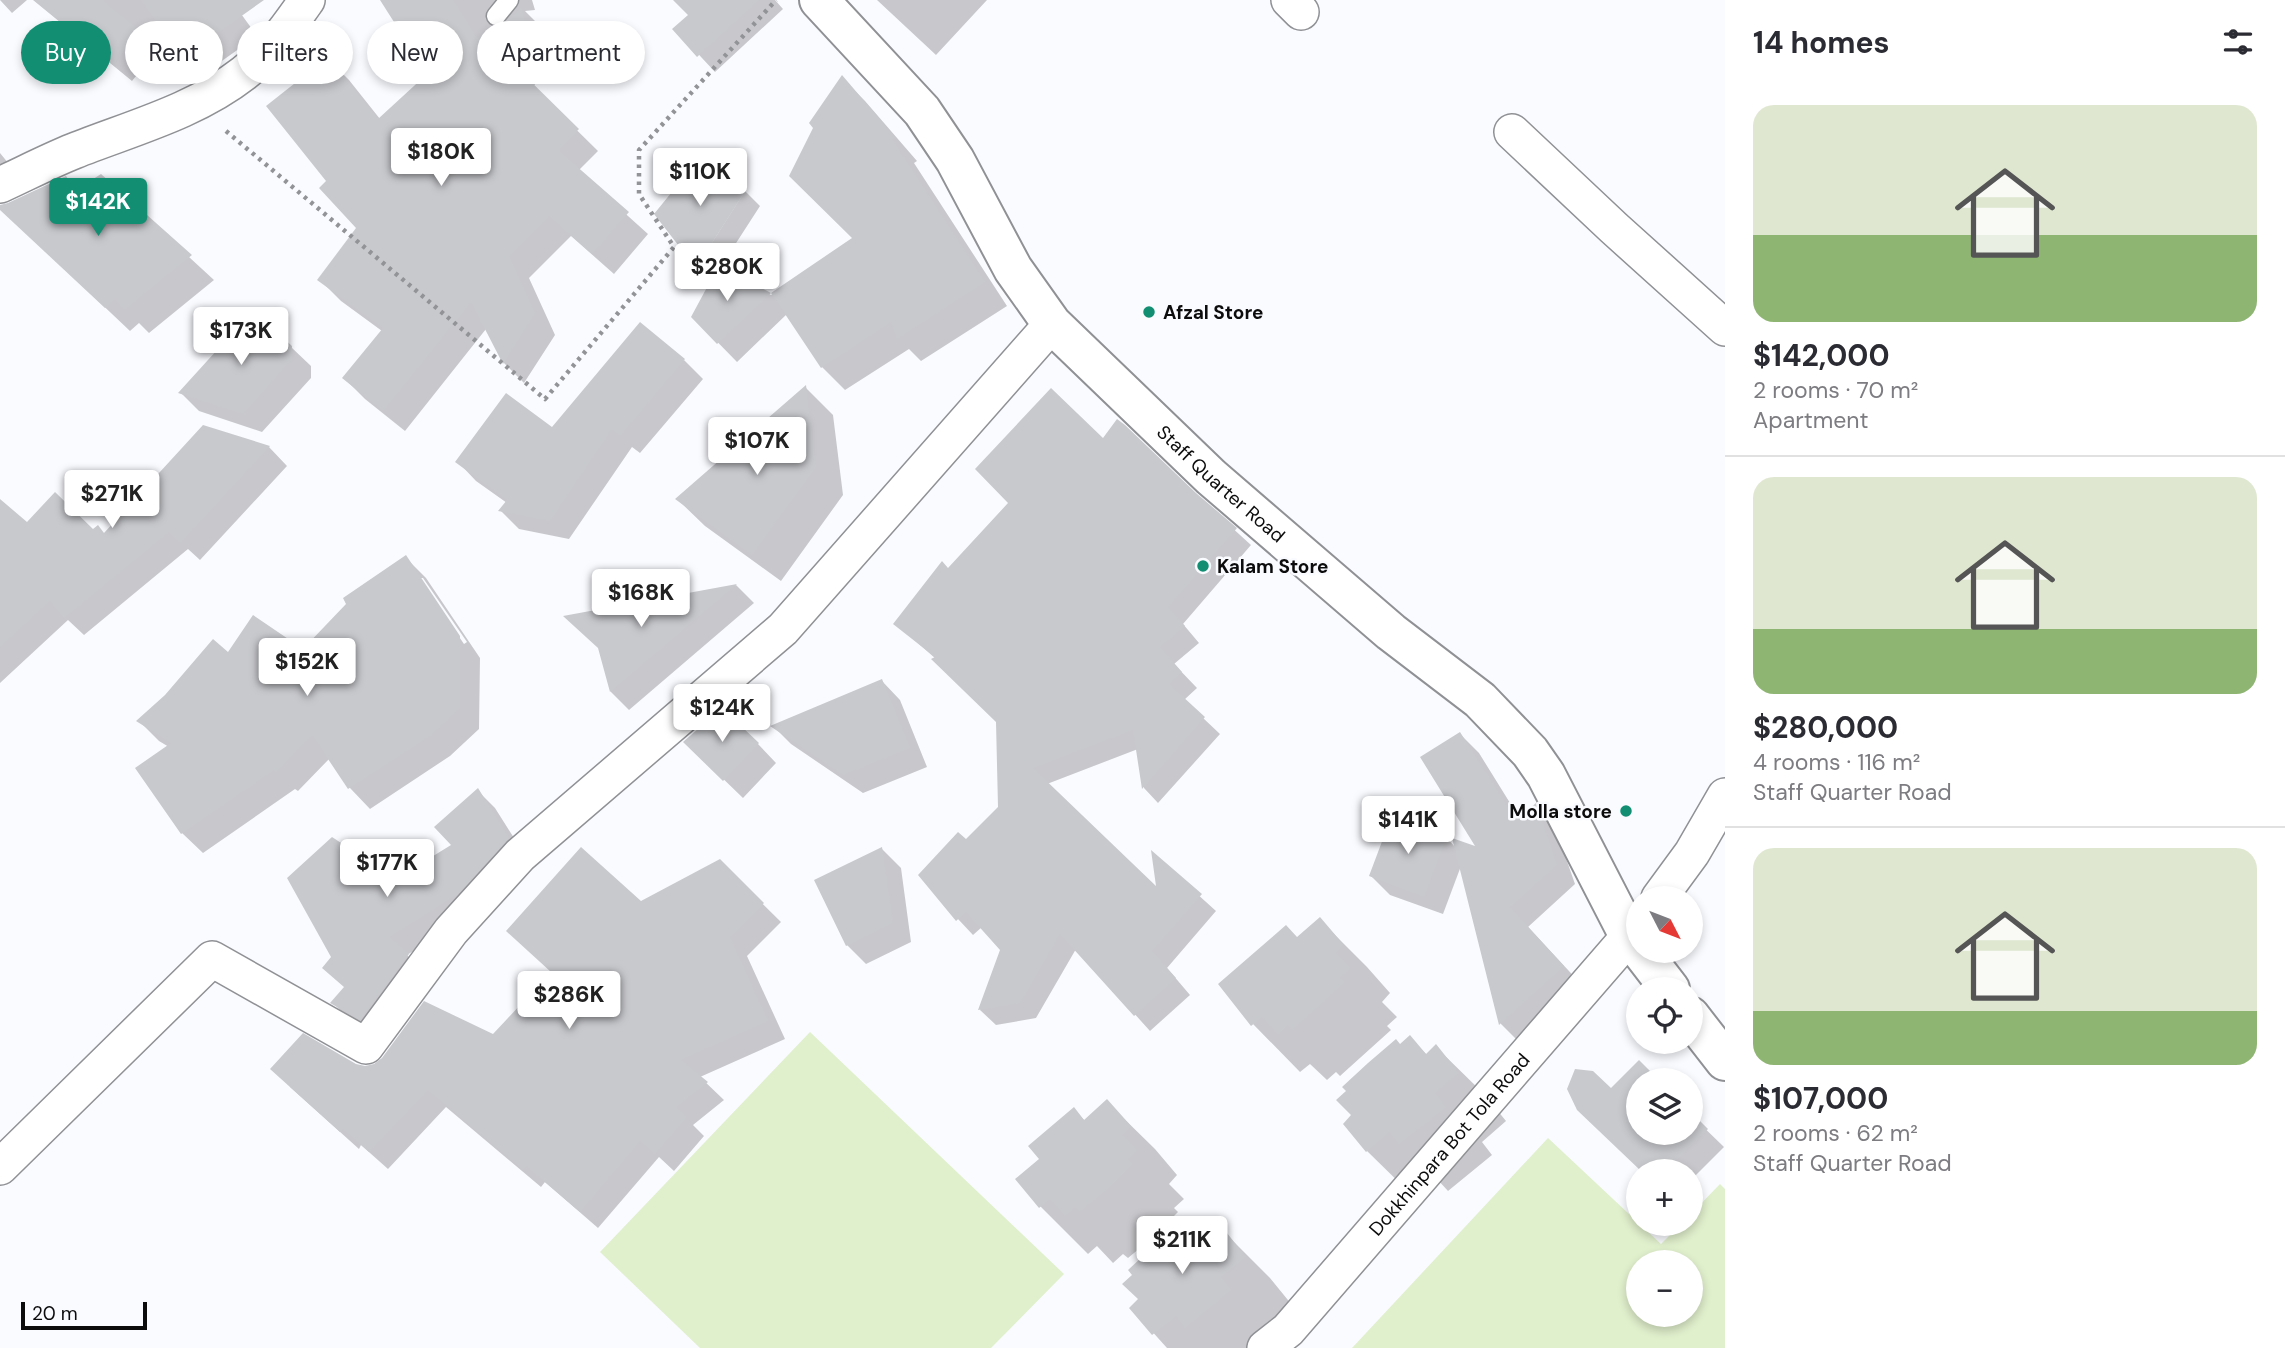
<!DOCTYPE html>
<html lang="en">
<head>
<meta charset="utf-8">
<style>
	:root { --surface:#fff; --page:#f7f7f7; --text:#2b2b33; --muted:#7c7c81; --line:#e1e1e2; --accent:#128e72 }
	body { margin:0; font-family:"DM Sans",sans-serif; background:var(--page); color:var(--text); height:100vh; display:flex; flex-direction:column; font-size:26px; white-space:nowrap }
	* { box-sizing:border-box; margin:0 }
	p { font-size:23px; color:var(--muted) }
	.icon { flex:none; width:38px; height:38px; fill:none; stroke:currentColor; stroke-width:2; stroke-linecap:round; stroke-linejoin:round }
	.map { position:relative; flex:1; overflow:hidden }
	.details { display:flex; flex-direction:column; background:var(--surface); width:560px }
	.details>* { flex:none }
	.top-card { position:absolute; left:21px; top:21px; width:665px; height:63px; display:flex; gap:14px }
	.needle { width:46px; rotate:132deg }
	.controls { position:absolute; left:1626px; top:886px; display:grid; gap:14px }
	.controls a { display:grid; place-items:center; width:77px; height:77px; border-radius:50%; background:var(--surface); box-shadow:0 4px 10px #0003; font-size:35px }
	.scale { position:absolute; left:21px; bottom:18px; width:126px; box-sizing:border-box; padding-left:7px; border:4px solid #0c0c0d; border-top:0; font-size:19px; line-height:24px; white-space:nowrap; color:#0c0c0d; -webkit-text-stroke:5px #fafbff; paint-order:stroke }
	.price { position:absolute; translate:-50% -60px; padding:0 16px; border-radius:7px; background:#fff; color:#222; font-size:23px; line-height:46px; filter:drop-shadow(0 2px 4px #0008) }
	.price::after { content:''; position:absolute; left:50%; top:42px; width:21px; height:16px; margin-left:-10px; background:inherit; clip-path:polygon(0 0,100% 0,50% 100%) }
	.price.selected { background:var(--accent); color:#fff }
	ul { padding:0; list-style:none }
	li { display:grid; align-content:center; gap:14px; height:371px; padding:0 28px }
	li+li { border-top:2px solid var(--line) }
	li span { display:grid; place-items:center; height:217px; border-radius:21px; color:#555 }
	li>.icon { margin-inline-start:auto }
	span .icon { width:126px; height:126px; fill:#fffc; stroke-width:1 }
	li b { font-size:30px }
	h2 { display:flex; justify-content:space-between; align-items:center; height:84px; padding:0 28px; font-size:30px }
	.chip { padding:0 24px; border-radius:32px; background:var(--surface); box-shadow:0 4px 10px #0003; font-size:24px; line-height:63px }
	.chip.selected { background:var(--accent); color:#fff }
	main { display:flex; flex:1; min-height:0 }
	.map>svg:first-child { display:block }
	.green { fill:#e0efcc; fill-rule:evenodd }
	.shadow { fill:#0003; fill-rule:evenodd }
	.building { fill:#c8c9cd }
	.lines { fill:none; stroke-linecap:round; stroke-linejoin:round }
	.lane-casing { stroke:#909195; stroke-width:21 }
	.street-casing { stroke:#909195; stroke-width:38 }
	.secondary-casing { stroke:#909195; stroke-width:42 }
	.path { stroke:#929396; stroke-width:4.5; stroke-dasharray:3.5 5; stroke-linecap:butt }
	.lane { stroke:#fff; stroke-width:18 }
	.street { stroke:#fff; stroke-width:35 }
	.secondary { stroke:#fff; stroke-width:38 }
	.poi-dot { fill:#128e72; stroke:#fafbff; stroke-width:2.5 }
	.labels { text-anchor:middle; stroke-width:5; stroke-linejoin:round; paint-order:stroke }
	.poi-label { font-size:19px; font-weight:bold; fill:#0c0c0d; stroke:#fafbff; text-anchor:start }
	.street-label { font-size:19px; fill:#0c0c0d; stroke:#fafbff }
</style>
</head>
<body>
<main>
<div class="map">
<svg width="1725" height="1348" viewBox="0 0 1725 1348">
	<rect width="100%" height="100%" fill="#fafbff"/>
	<path class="green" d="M810,1032L1064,1274L991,1348H700L600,1252Z
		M1548,1138L1661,1244L1682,1223H1690L1691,1214L1720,1184L1725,1189V1348H1352ZM1638,1262H1690V1314H1638Z"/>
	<path class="shadow" d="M0,0H27L12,13Z
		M33,0H231L257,36L202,75L183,56L169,36L132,81Z
		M384,0H532L535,10L525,11L540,26L551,63L533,87L598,151L578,171L648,234L614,274L571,236L529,278L555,335L524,383L504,363L486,329L405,431L365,399L344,378L382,331L341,301L320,280L358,228L328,182V59L349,80L380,119L429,75Z
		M676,0H775L783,9L715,72L675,29L690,15Z
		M877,0H987L936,55Z
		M842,78L865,101L917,161L914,163L1007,306L921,361L909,349L845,390L822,367L787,314L737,362L693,317L712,281L697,266L745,191L760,206L720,268L771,295L854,238Z
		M0,153L22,180L0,198Z
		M101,176L214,280L149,333L139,323L130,331L0,208L66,178L78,191Z
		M291,347L311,366V378L262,432L199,411L181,393Z
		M684,360L703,379L640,453L632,447L569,539L519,529L501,511L507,503L476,481L458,462L553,429Z
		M806,388L833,415L843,495L781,581L705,526L677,499Z
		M204,427L269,447L287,466L200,560L188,549L84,635L68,620L0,683V501L27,524L93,531L105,535Z
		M1103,441L1195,494L1251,545L1183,624L1199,643L1174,664L1197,688L1184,700L1220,734L1158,803L1144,788L1138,749L1047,784L1158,891L1153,854L1216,911L1167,968L1190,995L1150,1031L1076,949L1036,1018L996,1025L980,1010L1002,950L982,927L973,935L958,919L966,842L1000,807L997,722L936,659L895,623L949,570Z
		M405,557L426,578L480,658L479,729L450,756L370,809L350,788L330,758L298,791L295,789L203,853L182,833L169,747L159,741L139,721L228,655L304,651L349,604ZM419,578H423L467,642L464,644Z
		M736,585L754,603L629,710L611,692L600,649L567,617Z
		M882,681L900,700L927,767L863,793L791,744L773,726Z
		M1460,734L1479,753L1520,819L1536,806L1554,824L1575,884L1528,927L1582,985L1519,1042L1501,1024L1461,866L1443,914L1390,895L1371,876L1446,837L1456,848L1479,850Z
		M685,742L758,744L776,763L743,798Z
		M478,791L495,808L526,857L475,911L407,955L425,974L379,1036L350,1020L333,1003L346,988L396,881L453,845Z
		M882,849L901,868L911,942L866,964L847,945Z
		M719,861L781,922L747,956L785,1039L700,1077L724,1100L693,1125L704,1136L674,1171L659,1157L598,1228L545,1182L541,1187L446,1107L388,1169L361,1145L359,1149L290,1087L355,1065L365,1068L493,1036L641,903Z
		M1320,920L1367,967L1390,993L1382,1002L1397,1017L1387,1026L1391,1030L1340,1076L1336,1072L1327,1080L1310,1064L1300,1072L1253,1024L1298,939Z
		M1410,1038L1427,1055L1436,1047L1484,1094L1506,1121L1482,1142L1492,1155L1448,1191L1437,1179L1415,1198L1367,1151L1345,1124L1401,1046Z
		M1638,1080V1132H1690V1114L1724,1147L1690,1181V1171H1644L1611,1090Z
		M1107,1102L1155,1149L1177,1175L1169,1184L1184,1199L1174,1208L1178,1212L1152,1238L1128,1258L1123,1254L1113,1263L1097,1246L1088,1254L1040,1206L1042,1159L1074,1109L1085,1121Z
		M1187,1230L1213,1238L1222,1230L1270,1278L1292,1305L1266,1348H1167L1131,1308L1140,1299Z"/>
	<path class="building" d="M34,0H102L140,31L113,65Z
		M141,0H264L182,58Z
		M380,0H453L477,38L493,27L501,26L521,8L531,42L514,65L579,129L558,150L629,212L592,254L549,216L509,256L535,313L503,364L471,302L383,411L342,378L383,328L317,280L356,228L319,188L326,181L266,106L328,57L378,119L427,74Z
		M673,0H759L697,57L672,29L688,15Z
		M842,75L895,137L892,139L985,282L897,339L891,322L821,368L771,293L852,238L789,176L813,128L809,123Z
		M702,155L746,190L696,268L654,214Z
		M101,174L192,255L124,310L115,299L105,308L0,210V205L8,203L66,176L76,190Z
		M719,265L771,293L717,344L691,317Z
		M247,317H260L292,346V359L243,414L178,393Z
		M640,322L685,359L620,436L612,429L550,521L498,511L507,500L455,462L506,393L552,427Z
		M806,385L816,467L752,555L675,499Z
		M1051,388L1103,438L1117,419L1125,425L1196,493L1237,528L1168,607L1185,626L1160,647L1182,672L1169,684L1205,717L1142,789L1133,730L1033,768L1156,886L1151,850L1202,894L1152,951L1176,978L1134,1016L1060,934L1020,1003L978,1010L1000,950L966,912L956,921L918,875L958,832L966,839L998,807L996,722L931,659L935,657L893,624L942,561L948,568L1008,503L975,469Z
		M203,425L270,446L180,543L169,532L64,618L50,601L0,647V499L27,522L55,492L93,529L98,525L104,533Z
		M406,555L460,636V708L430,736L348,789L312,735L276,772L274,770L181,834L135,768L171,743L136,721L165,695L213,639L228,652L253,615L303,649L346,604L343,598Z
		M737,584L610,692L598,648L563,616Z
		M882,679L910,748L843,775L770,726Z
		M722,708L759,743L723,781L683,742Z
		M1460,732L1516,820L1536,803L1557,865L1510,907L1564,966L1499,1025L1452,838L1475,846L1420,757Z
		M478,788L509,838L458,894L389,937L409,954L360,1020L330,1003L344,987L322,968L331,957L287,878L332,837L396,879L451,845L434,827Z
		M1392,815L1447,836L1424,897L1369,876Z
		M581,847L641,901L720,859L764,903L730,937L768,1021L681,1060L708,1082L676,1107L687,1117L655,1154L640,1141L580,1212L526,1166L523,1170L428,1090L369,1152L343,1129L340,1132L270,1069L303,1033L356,1064L365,1066L374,1064L382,1058L424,1001L493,1034L551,972L506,931Z
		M882,847L893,923L846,946L814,880Z
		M1320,917L1343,944L1336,953L1351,968L1340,977L1345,982L1292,1030L1288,1025L1278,1034L1262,1017L1251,1026L1218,984L1286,925L1297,937Z
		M1410,1035L1426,1054L1436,1044L1459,1073L1435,1093L1446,1107L1399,1144L1389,1132L1366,1152L1343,1124L1351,1115L1336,1100L1346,1091L1342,1087L1368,1063L1396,1039L1400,1044Z
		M1639,1060L1659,1080H1638V1132H1690V1111L1708,1129L1665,1171H1641L1577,1110L1567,1089L1575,1069L1593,1071L1611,1088Z
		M1107,1099L1131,1126L1122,1135L1138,1150L1128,1159L1132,1164L1105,1191L1079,1212L1075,1207L1065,1216L1050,1199L1039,1208L1015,1179L1039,1159L1028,1146L1074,1107L1084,1120Z
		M1196,1219L1212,1237L1223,1228L1246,1257L1221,1277L1231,1290L1185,1328L1176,1316L1152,1335L1129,1308L1138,1299L1122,1284L1132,1275L1128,1270L1156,1244L1182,1223L1186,1228Z"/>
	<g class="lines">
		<g class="lane-casing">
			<path id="lane" d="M496,16L509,0"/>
		</g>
		<g class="street-casing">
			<g id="street">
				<path d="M1289,0L1301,12"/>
				<path d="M1512,132L1614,228L1725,328"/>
				<path d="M0,185C24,174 49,161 74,151C132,128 194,112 244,73C270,53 288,27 307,0"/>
				<path d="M1659,898L1692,853L1725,796"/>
				<path d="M0,1167L212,959L366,1046L451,931L520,855L783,629L1052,324"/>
				<path id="s1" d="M1265,1348L1288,1330L1638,926"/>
			</g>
		</g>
		<g class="secondary-casing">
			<g id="secondary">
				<path id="s2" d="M819,0L922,111L955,160L1013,269L1052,324L1211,477L1391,632L1480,700L1530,752L1546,775L1630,938L1638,948"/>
				<path d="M1640,950L1670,989"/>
				<path d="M1690,1016L1725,1061"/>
			</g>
		</g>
		<path class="path" d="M226,131L545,399L674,247L639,194V150L776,0"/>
		<use href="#lane" class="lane"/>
		<use href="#street" class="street"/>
		<use href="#secondary" class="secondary"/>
	</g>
	<g class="poi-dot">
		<circle cx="1149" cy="312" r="7"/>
		<circle cx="1203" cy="566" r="7"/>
		<circle cx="1626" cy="811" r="7"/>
	</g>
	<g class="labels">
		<g class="poi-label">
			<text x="1163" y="319">Afzal Store</text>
			<text x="1217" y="573">Kalam Store</text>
			<text x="1612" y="818" text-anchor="end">Molla store</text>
		</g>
		<g class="street-label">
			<text dy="7" stroke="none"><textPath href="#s2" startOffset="634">Staff Quarter Road</textPath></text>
			<text dy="7" stroke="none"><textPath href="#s1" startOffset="275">Dokkhinpara Bot Tola Road</textPath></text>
		</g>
	</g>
</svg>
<div class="controls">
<a><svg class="needle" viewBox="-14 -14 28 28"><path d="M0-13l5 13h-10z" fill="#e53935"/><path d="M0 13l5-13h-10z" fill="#7c7c81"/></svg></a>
<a><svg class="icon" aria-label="locate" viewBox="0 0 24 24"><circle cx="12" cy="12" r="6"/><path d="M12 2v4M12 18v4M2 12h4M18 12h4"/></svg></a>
<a><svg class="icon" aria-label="layers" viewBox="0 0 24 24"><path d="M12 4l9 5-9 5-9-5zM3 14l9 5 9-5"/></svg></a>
<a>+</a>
<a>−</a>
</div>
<div class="scale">20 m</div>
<b class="price" style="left:441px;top:188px">$180K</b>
<b class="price" style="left:700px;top:208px">$110K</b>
<b class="price selected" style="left:98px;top:238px">$142K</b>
<b class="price" style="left:727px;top:303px">$280K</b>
<b class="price" style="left:241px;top:367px">$173K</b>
<b class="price" style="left:757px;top:477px">$107K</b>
<b class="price" style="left:112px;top:530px">$271K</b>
<b class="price" style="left:641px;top:629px">$168K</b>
<b class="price" style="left:307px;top:698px">$152K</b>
<b class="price" style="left:722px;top:744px">$124K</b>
<b class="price" style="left:1408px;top:856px">$141K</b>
<b class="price" style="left:387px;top:899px">$177K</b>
<b class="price" style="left:569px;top:1031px">$286K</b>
<b class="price" style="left:1182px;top:1276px">$211K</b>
<div class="top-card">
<a class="chip selected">Buy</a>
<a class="chip">Rent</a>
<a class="chip">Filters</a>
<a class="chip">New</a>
<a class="chip">Apartment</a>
</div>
</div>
<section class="details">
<h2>14 homes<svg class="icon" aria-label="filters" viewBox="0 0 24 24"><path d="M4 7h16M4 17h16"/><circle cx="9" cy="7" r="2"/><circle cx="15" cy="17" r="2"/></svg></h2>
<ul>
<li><span style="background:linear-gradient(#dfe7d0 60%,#8fb573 0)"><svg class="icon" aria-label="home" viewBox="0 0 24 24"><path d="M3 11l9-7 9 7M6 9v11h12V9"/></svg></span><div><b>$142,000</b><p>2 rooms · 70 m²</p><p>Apartment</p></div></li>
<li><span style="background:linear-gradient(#dfe7d0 70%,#8fb573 0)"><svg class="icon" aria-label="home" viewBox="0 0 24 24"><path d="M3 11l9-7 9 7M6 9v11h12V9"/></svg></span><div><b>$280,000</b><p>4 rooms · 116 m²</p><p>Staff Quarter Road</p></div></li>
<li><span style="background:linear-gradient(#dfe7d0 75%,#8fb573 0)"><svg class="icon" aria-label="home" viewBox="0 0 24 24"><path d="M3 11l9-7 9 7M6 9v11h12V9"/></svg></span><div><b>$107,000</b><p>2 rooms · 62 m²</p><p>Staff Quarter Road</p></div></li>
</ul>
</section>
</main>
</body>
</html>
